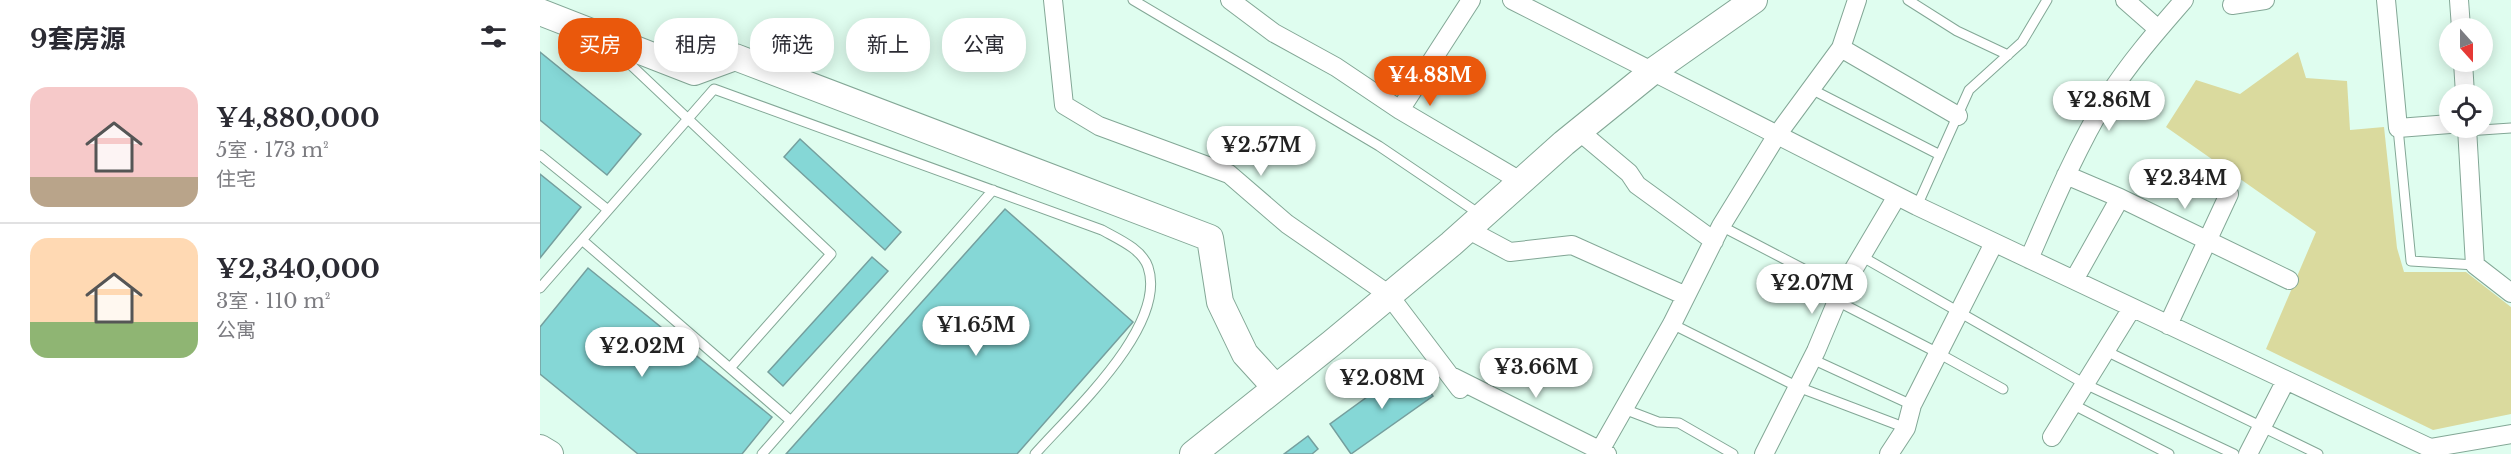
<!DOCTYPE html>
<html lang="zh">
<head>
<meta charset="utf-8">
<style>
	:root { --surface:#fff; --page:#f2f2f3; --text:#2b2b33; --muted:#7c7c81; --line:#e1e1e2; --accent:#ea580c }
	body { margin:0; font-family:"Libre Baskerville","Noto Sans SC",serif; background:var(--page); color:var(--text); height:100vh; display:flex; flex-direction:column; font-size:22px; white-space:nowrap }
	* { box-sizing:border-box; margin:0 }
	p { font-size:20px; color:var(--muted) }
	.icon { flex:none; width:33px; height:33px; fill:none; stroke:currentColor; stroke-width:2; stroke-linecap:round; stroke-linejoin:round }
	.map { position:relative; flex:1; overflow:hidden }
	.panel { display:flex; flex-direction:column; background:var(--surface); width:540px }
	.panel>* { flex:none }
	.hud { position:absolute; left:18px; top:18px; width:570px; height:54px; display:flex; gap:12px }
	.needle { width:39px; rotate:159deg }
	.buttons { position:absolute; left:1899px; top:18px; display:grid; gap:12px }
	.buttons a { display:grid; place-items:center; width:54px; height:54px; border-radius:50%; background:var(--surface); box-shadow:0 3px 15px #0003; font-size:30px }
	.price { position:absolute; translate:-50% -51px; padding:0 14px; border-radius:21px; background:#fff; color:#222; font-size:20px; line-height:39px; filter:drop-shadow(0 2px 3px #0008) }
	.price::after { content:''; position:absolute; left:50%; top:36px; width:18px; height:14px; margin-left:-9px; background:inherit; clip-path:polygon(0 0,100% 0,50% 100%) }
	.price.active { background:var(--accent); color:#fff }
	ul { padding:0; list-style:none }
	li { display:flex; align-items:center; gap:18px; height:150px; padding:0 30px }
	li+li { border-top:2px solid var(--line) }
	li span { display:grid; place-items:center; flex:none; width:168px; height:120px; border-radius:18px; color:#555 }
	li>.icon { margin-inline-start:auto }
	span .icon { width:72px; height:72px; fill:#fffc; stroke-width:1 }
	li b { font-size:26px }
	h2 { display:flex; justify-content:space-between; align-items:center; height:72px; padding:0 30px; font-size:26px }
	.chip { padding:0 21px; border-radius:24px; background:var(--surface); box-shadow:0 3px 15px #0003; font-size:21px; line-height:54px }
	.chip.active { background:var(--accent); color:#fff }
	main { display:flex; flex:1; min-height:0 }
	.map>svg:first-child { display:block }
	.green { fill:#dada9e }
	.building { fill:#85d7d6; stroke:#759f9e; stroke-width:1.5 }
	.lines { fill:none; stroke-linecap:round; stroke-linejoin:round }
	.lane-casing { stroke:#83a796; stroke-width:11 }
	.street-casing { stroke:#83a796; stroke-width:20 }
	.secondary-casing { stroke:#83a796; stroke-width:28 }
	.lane { stroke:#fff; stroke-width:9 }
	.street { stroke:#fff; stroke-width:18 }
	.secondary { stroke:#fff; stroke-width:26 }
</style>
</head>
<body>
<main>
<section class="panel">
<h2>9套房源<svg class="icon" aria-label="filters" viewBox="0 0 24 24"><path d="M4 7h16M4 17h16"/><circle cx="9" cy="7" r="2"/><circle cx="15" cy="17" r="2"/></svg></h2>
<ul>
<li><span style="background:linear-gradient(#f6c9c9 75%,#b9a48a 0)"><svg class="icon" aria-label="home" viewBox="0 0 24 24"><path d="M3 11l9-7 9 7M6 9v11h12V9"/></svg></span><div><b>¥4,880,000</b><p>5室 · 173 m²</p><p>住宅</p></div></li>
<li><span style="background:linear-gradient(#ffd9b3 70%,#8fb573 0)"><svg class="icon" aria-label="home" viewBox="0 0 24 24"><path d="M3 11l9-7 9 7M6 9v11h12V9"/></svg></span><div><b>¥2,340,000</b><p>3室 · 110 m²</p><p>公寓</p></div></li>
</ul>
</section>
<div class="map">
<svg width="1971" height="454" viewBox="0 0 1971 454">
	<rect width="100%" height="100%" fill="#dffdef"/>
	<path class="green" d="M1758,52L1766,78L1807,81L1810,130L1844,127L1857,248L1864,272H1926L1971,307V414L1893,430L1726,349L1776,232L1626,127L1656,80L1700,94Z"/>
	<path class="building" d="M0,52L101,134L67,175L0,120Z
		M260,139L361,232L345,250L244,157Z
		M0,174L41,207L0,258Z
		M465,209L593,322L477,454H246Z
		M332,257L348,271L243,386L228,372Z
		M48,268L232,417L202,454H98L0,374V327Z
		M871,365L893,396L811,454L790,424Z
		M768,436L778,449L772,454H744Z"/>
	<g class="lines">
		<g class="lane-casing">
			<path id="lane" d="M593,0L839,146L941,215
				M1368,0L1417,31L1468,55
				M74,49L291,254L190,368
				M1271,89L1400,155
				M1858,128L1871,261L1935,265
				M1927,131L1971,128
				M0,155L68,210
				M1377,206L1429,90L1482,42L1507,0
				M1181,226L1302,289
				M42,240L251,421
				M1321,256L1545,384L1694,454
				M0,288L174,89L562,230C578,239 602,249 608,267C628,326 531,413 495,454
				M1297,301L1398,353L1463,389
				M1132,324L1258,387L1366,428
				M1566,351L1778,454
				M1272,359L1372,405
				M1532,404L1629,454
				M1084,409L1118,422L1139,423L1193,454
				M222,454L453,190"/>
		</g>
		<g class="street-casing">
			<path id="street" d="M513,0L524,105L559,126L689,174L747,224L848,294L920,389
				M690,0L734,33L796,67L860,110
				M931,0L860,110L982,182
				M972,0L1377,206L1890,448L1893,454
				M1317,0L1301,48L1418,116
				M1585,0L1618,29
				M1846,0L1858,128L1910,124
				M1919,0L1921,28
				M1692,5L1725,0
				M1923,62L1925,94
				M1927,128L1935,265L1971,293
				M1039,131L1089,173L1097,185L1174,241
				M1526,175L1580,198L1749,280
				M927,229L970,252L1032,245L1146,296
				M1489,259C1513,204 1536,149 1567,98C1589,63 1617,31 1644,0
				M1534,280L1580,198
				M1628,325L1689,194
				M913,377L1067,454
				M1512,437L1592,308
				M1890,448L1971,434
				M1058,454L1132,324L1181,226L1237,135L1301,48
				M1224,454L1276,351L1302,289L1357,196
				M1349,454L1366,428L1372,405L1454,243
				M1708,454L1746,380"/>
		</g>
		<g class="secondary-casing">
			<path id="secondary" d="M0,12L154,72L195,57L670,238L680,302L705,354L736,388
				M0,448L10,454
				M653,454L792,343L911,244L1024,143L1113,71L1214,0"/>
		</g>
		<use href="#lane" class="lane"/>
		<use href="#street" class="street"/>
		<use href="#secondary" class="secondary"/>
	</g>
</svg>
<div class="buttons">
<a><svg class="needle" viewBox="-14 -14 28 28"><path d="M0-13l5 13h-10z" fill="#e53935"/><path d="M0 13l5-13h-10z" fill="#7c7c81"/></svg></a>
<a><svg class="icon" aria-label="locate" viewBox="0 0 24 24"><circle cx="12" cy="12" r="6"/><path d="M12 2v4M12 18v4M2 12h4M18 12h4"/></svg></a>
</div>
<b class="price active" style="left:890px;top:107px">¥4.88M</b>
<b class="price" style="left:1569px;top:132px">¥2.86M</b>
<b class="price" style="left:721px;top:177px">¥2.57M</b>
<b class="price" style="left:1645px;top:210px">¥2.34M</b>
<b class="price" style="left:1272px;top:315px">¥2.07M</b>
<b class="price" style="left:436px;top:357px">¥1.65M</b>
<b class="price" style="left:102px;top:378px">¥2.02M</b>
<b class="price" style="left:996px;top:399px">¥3.66M</b>
<b class="price" style="left:842px;top:410px">¥2.08M</b>
<div class="hud">
<a class="chip active">买房</a>
<a class="chip">租房</a>
<a class="chip">筛选</a>
<a class="chip">新上</a>
<a class="chip">公寓</a>
</div>
</div>
</main>
</body>
</html>
